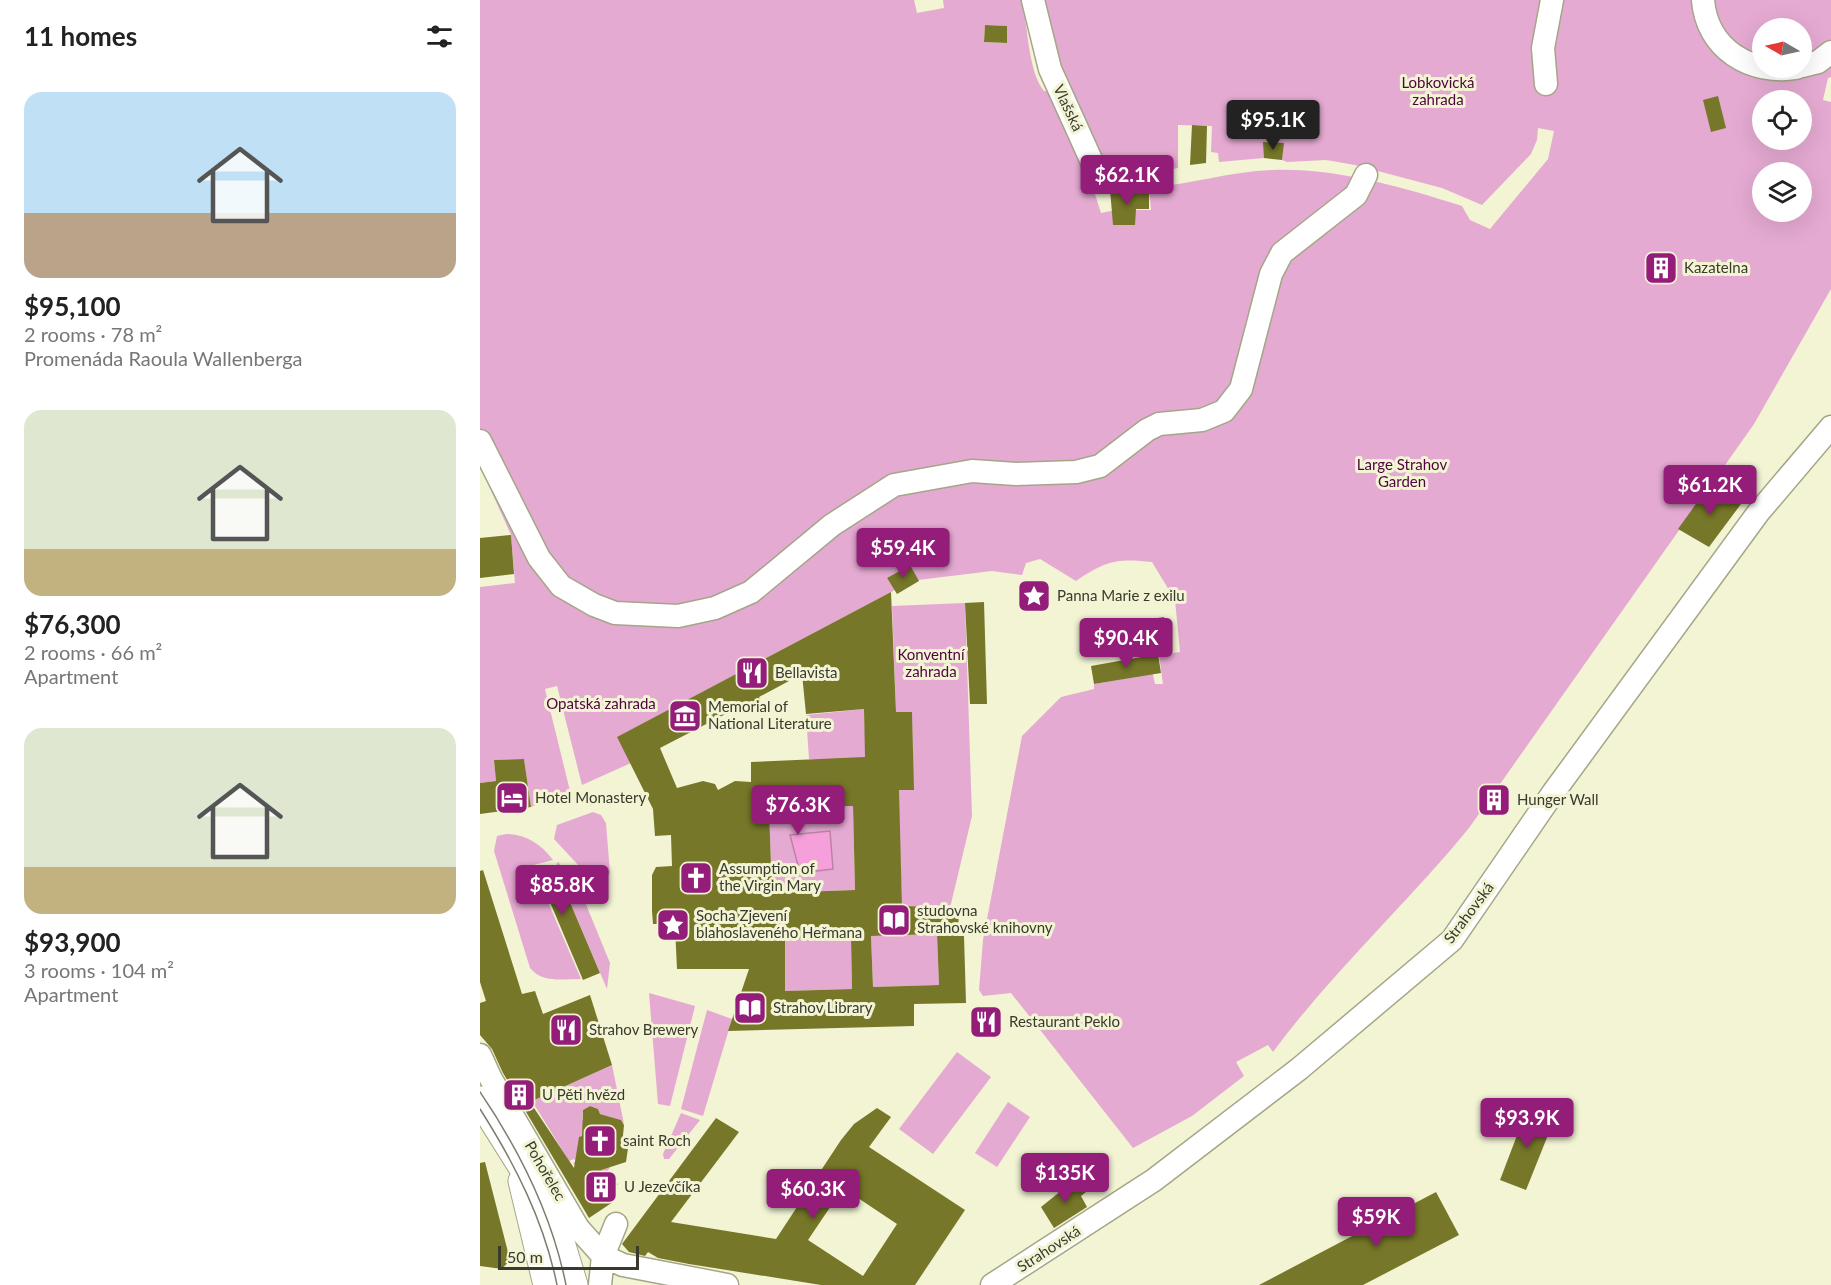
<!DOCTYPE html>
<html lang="en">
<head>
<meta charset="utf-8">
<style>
	:root { --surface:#fff; --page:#f6f6f6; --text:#222; --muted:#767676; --accent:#941d7a }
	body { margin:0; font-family:Lato,sans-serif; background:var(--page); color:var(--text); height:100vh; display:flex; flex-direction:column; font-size:22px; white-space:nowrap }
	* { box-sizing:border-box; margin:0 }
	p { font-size:20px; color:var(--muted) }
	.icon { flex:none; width:33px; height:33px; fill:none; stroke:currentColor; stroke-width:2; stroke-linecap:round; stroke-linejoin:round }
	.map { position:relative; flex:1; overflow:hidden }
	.drawer { display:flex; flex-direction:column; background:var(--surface); width:480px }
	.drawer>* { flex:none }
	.needle { width:39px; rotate:279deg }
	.tools { position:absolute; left:1272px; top:18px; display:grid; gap:12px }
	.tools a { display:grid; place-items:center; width:60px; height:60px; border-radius:50%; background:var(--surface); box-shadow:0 6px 24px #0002; font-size:30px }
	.scale { position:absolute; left:18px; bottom:15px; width:141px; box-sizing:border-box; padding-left:6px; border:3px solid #393a2d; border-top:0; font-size:16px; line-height:21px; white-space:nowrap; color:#393a2d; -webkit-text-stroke:4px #f2f4d4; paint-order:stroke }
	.price { position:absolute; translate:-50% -51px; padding:0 14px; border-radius:6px; background:var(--accent); color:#fff; font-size:20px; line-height:39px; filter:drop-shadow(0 2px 3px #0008) }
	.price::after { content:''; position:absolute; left:50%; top:36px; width:18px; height:14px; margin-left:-9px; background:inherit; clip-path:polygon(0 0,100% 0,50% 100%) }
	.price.on { background:#222; color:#fff }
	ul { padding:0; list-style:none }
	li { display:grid; align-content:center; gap:12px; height:318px; padding:0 24px }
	li span { display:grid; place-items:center; height:186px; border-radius:18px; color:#555 }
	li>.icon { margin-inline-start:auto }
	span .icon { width:108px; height:108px; fill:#fffc; stroke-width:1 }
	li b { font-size:26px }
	h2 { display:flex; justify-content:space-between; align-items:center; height:72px; padding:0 24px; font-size:26px }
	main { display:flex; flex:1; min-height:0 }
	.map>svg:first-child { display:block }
	.green { fill:#e5aad2; fill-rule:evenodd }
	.water { fill:#f6a0db; stroke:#bd81a7; stroke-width:1.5 }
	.building { fill:#767728; fill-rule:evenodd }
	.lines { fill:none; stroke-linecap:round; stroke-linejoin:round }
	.minor-casing { stroke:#a4a687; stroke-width:25 }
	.major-casing { stroke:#a4a687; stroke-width:29 }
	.minor { stroke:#fff; stroke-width:22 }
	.major { stroke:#fff; stroke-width:27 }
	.tram { stroke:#7d7f6b; stroke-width:1.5 }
	.labels { text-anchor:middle; stroke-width:6; stroke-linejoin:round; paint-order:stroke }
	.park-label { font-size:15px; fill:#500340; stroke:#f2f4d4 }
	.street-label { font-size:15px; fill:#393a2d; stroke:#f2f4d4 }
	.poi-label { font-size:15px; fill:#393a2d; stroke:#f2f4d4; text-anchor:start }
</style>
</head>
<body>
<main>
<section class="drawer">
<h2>11 homes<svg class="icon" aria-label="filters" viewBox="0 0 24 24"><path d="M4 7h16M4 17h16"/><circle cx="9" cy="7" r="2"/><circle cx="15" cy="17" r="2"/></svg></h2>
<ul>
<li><span style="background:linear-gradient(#bfe0f5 65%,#b9a48a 0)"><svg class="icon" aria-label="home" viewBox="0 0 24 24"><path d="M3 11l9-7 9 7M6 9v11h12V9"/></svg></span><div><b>$95,100</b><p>2 rooms · 78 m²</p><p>Promenáda Raoula Wallenberga</p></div></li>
<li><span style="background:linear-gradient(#dfe7d0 75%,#c2b280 0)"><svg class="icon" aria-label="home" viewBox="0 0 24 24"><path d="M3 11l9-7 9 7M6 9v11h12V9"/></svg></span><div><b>$76,300</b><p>2 rooms · 66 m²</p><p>Apartment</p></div></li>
<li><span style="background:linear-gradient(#dfe7d0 75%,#c2b280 0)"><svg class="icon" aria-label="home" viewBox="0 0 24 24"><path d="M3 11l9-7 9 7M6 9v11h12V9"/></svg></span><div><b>$93,900</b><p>3 rooms · 104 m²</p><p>Apartment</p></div></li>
</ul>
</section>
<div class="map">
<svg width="1351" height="1285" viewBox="0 0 1351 1285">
	<rect width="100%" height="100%" fill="#f2f4d4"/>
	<path class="green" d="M0,0H434L437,13L464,8L463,0H542C548,27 548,71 564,91L576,92L593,125L621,213L636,210H671L669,187C711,185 751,171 793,170C857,168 921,187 982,206L990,220L1010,229L1068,159L1074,131L1058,128L1057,140L1051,154L1002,205L962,188L875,165L846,160L807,162L802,160L803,143L784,142V158L739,162L738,153L731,152L732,126L698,125V168L667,174L627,166L616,152L580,73L564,0H1351V77L1348,78L1343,100L1351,102V289L1274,424L989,828C926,905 852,972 793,1052L788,1045L756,1062L764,1076L712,1116L653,1148L531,993L503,996L499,990L503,940L542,736L581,697L614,689V684L655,677L653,660L669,657L675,684H683L679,655L700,652L695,600L672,562C637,558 625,561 596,581L560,559L546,563L542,575L512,571L438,580L430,565L407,578L415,590L138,737L151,763L102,785L77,686L65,689L90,791L51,807L44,759L14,760L16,781L0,783V587L35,583L31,535L0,466ZM505,25L527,26V43L504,42ZM1282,28H1322V68H1282ZM1282,100H1322V140H1282ZM1282,172H1322V212H1282Z
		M485,603L492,816L470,908L422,907L418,790H433L432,712H416L412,606Z
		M384,709L386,759H329L326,715Z
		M373,806L375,890L292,893L289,809Z
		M113,812L121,815L126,823L130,873L124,882L113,881L74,839L77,825Z
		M26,834C46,834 61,844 73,860L38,869L42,904L67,900L101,979C82,979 62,983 50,968L14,851L17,836Z
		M78,862L98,885L130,963L127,989L75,867Z
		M451,934L457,935L459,985L393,987L391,936Z
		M371,937L372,989L305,991V939Z
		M169,993L215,1006L190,1106L178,1104Z
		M227,1010L252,1019L223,1116L201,1109Z
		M477,1052L511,1077L453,1154L419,1129Z
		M132,1065L144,1124L141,1120L120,1114L118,1109L110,1106L103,1110L102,1119L130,1167L126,1174L117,1167L103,1177L93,1163L96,1161L94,1159L89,1161L52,1101Z
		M528,1102L550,1117L517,1167L495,1153Z
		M201,1113L220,1120L189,1159H184L183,1154Z"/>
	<path class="water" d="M350,831L353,869L320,873L310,835Z"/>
	<path class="building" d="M505,25L527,26V43L504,42Z
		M1238,96L1246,128L1231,132L1223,100Z
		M712,125L727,126L726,163L710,165Z
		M783,142L804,143L802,160L784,158Z
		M630,189L658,194L669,191V209H656L655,225H633Z
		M1231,483L1261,504L1229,547L1198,529Z
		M31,535L34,574L0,578V538Z
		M430,565L439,581L417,594L407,578Z
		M411,592L416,712H432L434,790H419L422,906L479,908L478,936H484L486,1003L434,1004V1026L248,1031L269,969H197L195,927H190V924H173L172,911V875L176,867L192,866L191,835L175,836L173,809L137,737ZM322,674L326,714L384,709L385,757L271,762V782L255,781L238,790L235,784L223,781L197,788L180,748L261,706L265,715L283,705L279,697ZM373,806L375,890L292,893L289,809ZM457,934L459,985L393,987L391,936ZM371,937L372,989L305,991V939Z
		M504,602L507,704H490L485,603Z
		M684,617L689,652L669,655L664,620Z
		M678,654L681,673L614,684L611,666Z
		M44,759L51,807L0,814V783L16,781L14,760Z
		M75,867L120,973L103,980L67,895L47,899L41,872Z
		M3,870L42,994L55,991L63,1014L110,995L132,1065L50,1102L94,1168L99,1137L102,1136L103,1110L110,1106L118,1109L120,1114L141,1120L144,1125L142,1146L148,1148L146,1162L121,1170L138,1184L127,1198L133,1202L109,1218L23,1073L12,1049L0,1035V1003L6,1001L0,982V871Z
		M397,1108L411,1117L389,1147L485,1210L435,1285H341L209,1264L178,1258L168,1252L165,1256L149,1252L142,1244L236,1118L259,1132L191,1222L296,1239L361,1140L374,1124ZM363,1188L417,1224L383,1276L328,1240Z
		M1047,1109L1074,1120L1046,1190L1020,1180Z
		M5,1162L30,1260L22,1269L0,1266V1163Z
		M597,1178L606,1192L601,1196L607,1207L574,1228L561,1207Z
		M956,1192L979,1235L883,1285H779Z"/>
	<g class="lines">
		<g class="minor-casing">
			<path id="minor" d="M553,0L570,69L617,173L660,181
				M1223,0C1227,49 1270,75 1316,68
				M1322,66L1338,62L1351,52
				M1066,84L1063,48L1072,0
				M0,441L59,558L81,586L114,605L135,613L198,616L235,608L271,592L352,525L414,485L492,471L536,474L596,472L620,466L667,430L679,424L722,420L744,411L761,389L791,274L802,253L876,195L886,175
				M0,1055L11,1079L98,1228L123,1256L143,1265L247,1285
				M120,1285L123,1256L136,1224
				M512,1285L674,1180L819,1069L972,940L1073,793L1278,513L1351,427"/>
		</g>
		<g class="major-casing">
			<path id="major" d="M0,1100L73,1216L94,1285
				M42,1181L67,1285"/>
		</g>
		<use href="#minor" class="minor"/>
		<use href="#major" class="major"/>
		<path class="tram" d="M0,1092C40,1151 72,1215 86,1285
			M0,1109C35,1164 64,1221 77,1285"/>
	</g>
	<defs>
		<g id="building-square" transform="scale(1.725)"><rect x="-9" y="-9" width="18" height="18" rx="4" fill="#941d7a" stroke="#f2f4d4"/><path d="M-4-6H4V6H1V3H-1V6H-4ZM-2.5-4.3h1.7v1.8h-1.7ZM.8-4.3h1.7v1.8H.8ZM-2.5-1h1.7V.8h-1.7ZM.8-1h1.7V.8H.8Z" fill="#fff"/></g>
		<g id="sight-square" transform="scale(1.725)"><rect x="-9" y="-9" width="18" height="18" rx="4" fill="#941d7a" stroke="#f2f4d4"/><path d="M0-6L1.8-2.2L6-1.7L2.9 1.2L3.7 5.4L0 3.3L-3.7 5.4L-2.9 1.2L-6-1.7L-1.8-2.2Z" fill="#fff"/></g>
		<g id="restaurant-square" transform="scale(1.725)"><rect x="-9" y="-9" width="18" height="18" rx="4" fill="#941d7a" stroke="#f2f4d4"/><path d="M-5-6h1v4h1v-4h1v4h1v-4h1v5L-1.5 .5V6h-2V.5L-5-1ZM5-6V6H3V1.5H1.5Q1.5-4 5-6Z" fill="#fff"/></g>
		<g id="museum-square" transform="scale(1.725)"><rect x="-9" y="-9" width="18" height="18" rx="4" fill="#941d7a" stroke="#f2f4d4"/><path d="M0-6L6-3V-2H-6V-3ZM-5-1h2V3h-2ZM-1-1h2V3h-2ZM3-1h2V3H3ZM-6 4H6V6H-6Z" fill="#fff"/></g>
		<g id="hotel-square" transform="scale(1.725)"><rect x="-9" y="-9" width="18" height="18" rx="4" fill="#941d7a" stroke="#f2f4d4"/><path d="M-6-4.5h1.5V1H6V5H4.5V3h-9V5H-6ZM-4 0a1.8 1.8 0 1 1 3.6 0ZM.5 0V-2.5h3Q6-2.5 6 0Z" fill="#fff"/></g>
		<g id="church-square" transform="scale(1.725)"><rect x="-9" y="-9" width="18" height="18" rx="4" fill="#941d7a" stroke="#f2f4d4"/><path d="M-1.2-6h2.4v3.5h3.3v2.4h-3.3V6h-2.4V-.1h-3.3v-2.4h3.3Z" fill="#fff"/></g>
		<g id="library-square" transform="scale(1.725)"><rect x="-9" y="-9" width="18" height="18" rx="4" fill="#941d7a" stroke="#f2f4d4"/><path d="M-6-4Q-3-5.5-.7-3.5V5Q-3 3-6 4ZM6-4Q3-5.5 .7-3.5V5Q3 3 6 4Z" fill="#fff"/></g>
	</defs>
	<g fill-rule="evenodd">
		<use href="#building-square" x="1181" y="268"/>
		<use href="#sight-square" x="554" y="596"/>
		<use href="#restaurant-square" x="272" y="673"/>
		<use href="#museum-square" x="205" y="716"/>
		<use href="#hotel-square" x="32" y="798"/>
		<use href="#building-square" x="1014" y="800"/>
		<use href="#church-square" x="216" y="878"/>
		<use href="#library-square" x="414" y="920"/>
		<use href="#sight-square" x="193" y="925"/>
		<use href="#library-square" x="270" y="1008"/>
		<use href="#restaurant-square" x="506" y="1022"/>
		<use href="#restaurant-square" x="86" y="1030"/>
		<use href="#building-square" x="39" y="1095"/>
		<use href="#church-square" x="120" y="1141"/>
		<use href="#building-square" x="121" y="1187"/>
	</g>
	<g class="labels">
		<g class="park-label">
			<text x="958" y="88">Lobkovická<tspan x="958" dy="17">zahrada</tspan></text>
			<text x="922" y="470">Large Strahov<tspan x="922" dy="17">Garden</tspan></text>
			<text x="451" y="660">Konventní<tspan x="451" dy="17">zahrada</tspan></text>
			<text x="121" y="709">Opatská zahrada</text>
		</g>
		<g class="street-label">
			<text transform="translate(588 108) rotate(65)" y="5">Vlašská</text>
			<text transform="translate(989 913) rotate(-53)" y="5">Strahovská</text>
			<text transform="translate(65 1171) rotate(60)" y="5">Pohořelec</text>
			<text transform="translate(569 1249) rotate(-33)" y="5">Strahovská</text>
		</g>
		<g class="poi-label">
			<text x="1204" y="273">Kazatelna</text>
			<text x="577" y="601">Panna Marie z exilu</text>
			<text x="295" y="678">Bellavista</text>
			<text x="228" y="712">Memorial of<tspan x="228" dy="17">National Literature</tspan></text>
			<text x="55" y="803">Hotel Monastery</text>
			<text x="1037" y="805">Hunger Wall</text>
			<text x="239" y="874">Assumption of<tspan x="239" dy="17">the Virgin Mary</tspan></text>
			<text x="437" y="916">studovna<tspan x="437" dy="17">Strahovské knihovny</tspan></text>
			<text x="216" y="921">Socha Zjevení<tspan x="216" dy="17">blahoslaveného Heřmana</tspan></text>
			<text x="293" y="1013">Strahov Library</text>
			<text x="529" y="1027">Restaurant Peklo</text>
			<text x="109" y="1035">Strahov Brewery</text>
			<text x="62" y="1100">U Pěti hvězd</text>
			<text x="143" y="1146">saint Roch</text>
			<text x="144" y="1192">U Jezevčíka</text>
		</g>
	</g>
</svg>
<div class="tools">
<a><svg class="needle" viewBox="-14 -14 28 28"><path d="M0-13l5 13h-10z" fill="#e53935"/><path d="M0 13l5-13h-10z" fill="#767676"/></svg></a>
<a><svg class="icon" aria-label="locate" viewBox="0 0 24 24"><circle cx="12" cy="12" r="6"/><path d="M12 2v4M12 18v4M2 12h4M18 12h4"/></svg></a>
<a><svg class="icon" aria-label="layers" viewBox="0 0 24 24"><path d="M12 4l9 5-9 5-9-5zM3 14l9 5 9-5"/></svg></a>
</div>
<div class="scale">50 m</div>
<b class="price on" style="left:793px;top:151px">$95.1K</b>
<b class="price" style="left:647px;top:206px">$62.1K</b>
<b class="price" style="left:1230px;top:516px">$61.2K</b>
<b class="price" style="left:423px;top:579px">$59.4K</b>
<b class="price" style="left:646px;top:669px">$90.4K</b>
<b class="price" style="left:318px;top:836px">$76.3K</b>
<b class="price" style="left:82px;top:916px">$85.8K</b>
<b class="price" style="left:1047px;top:1149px">$93.9K</b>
<b class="price" style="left:585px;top:1204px">$135K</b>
<b class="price" style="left:333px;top:1220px">$60.3K</b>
<b class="price" style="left:896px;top:1248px">$59K</b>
</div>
</main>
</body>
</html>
